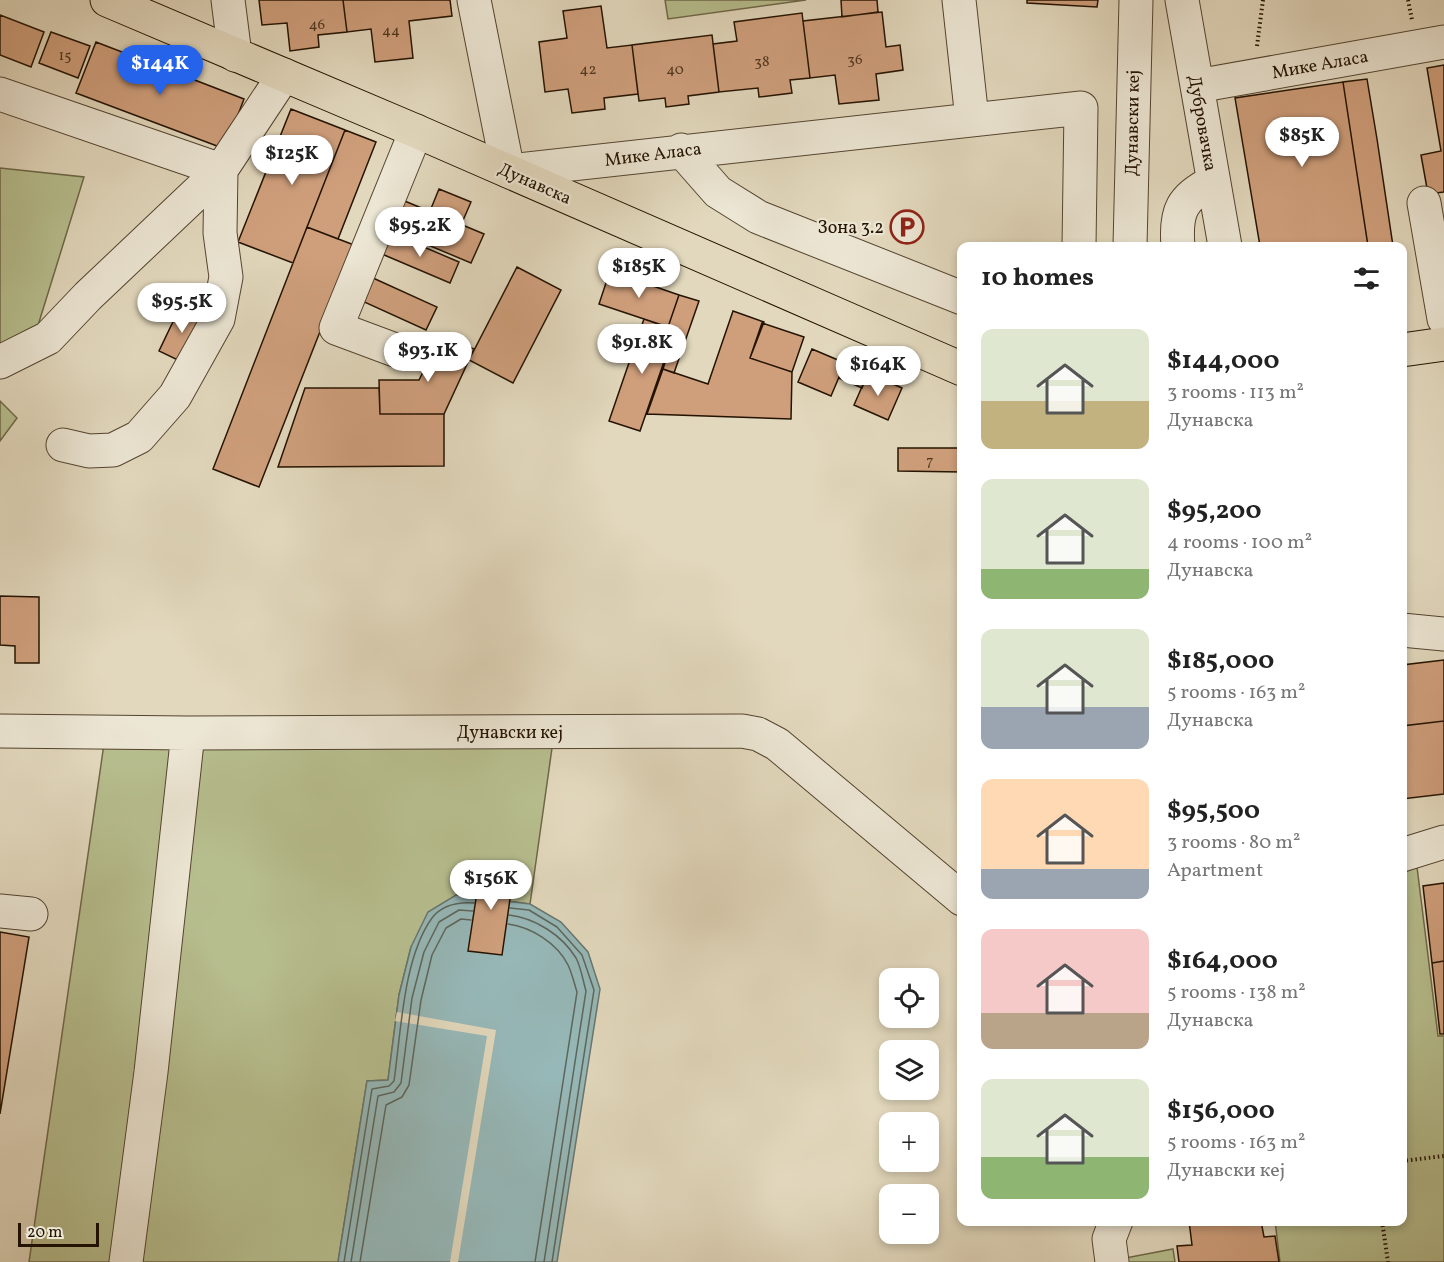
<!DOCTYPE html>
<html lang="en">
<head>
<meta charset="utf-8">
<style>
	:root { --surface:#fff; --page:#f2f2f2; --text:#222; --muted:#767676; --accent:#2563eb }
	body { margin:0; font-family:Vollkorn,serif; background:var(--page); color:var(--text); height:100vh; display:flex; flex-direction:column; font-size:22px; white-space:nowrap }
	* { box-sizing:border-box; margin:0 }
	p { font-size:20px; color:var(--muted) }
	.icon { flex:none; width:33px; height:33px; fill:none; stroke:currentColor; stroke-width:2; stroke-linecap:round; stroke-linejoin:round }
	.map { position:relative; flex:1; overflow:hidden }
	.side { position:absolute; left:957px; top:242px; width:450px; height:984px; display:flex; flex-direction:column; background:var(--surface); border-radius:12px; box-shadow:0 3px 9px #0003 }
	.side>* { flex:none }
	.tools { position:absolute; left:879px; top:968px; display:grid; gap:12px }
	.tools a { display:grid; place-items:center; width:60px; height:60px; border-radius:12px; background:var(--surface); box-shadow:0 3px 9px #0003; font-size:30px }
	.scale { position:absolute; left:18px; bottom:15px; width:81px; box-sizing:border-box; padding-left:6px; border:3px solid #241301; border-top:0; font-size:16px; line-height:21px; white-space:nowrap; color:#241301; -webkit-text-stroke:4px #ece6d4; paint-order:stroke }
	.price { position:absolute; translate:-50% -51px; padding:0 14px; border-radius:21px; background:#fff; color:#222; font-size:20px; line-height:39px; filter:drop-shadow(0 2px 3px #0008) }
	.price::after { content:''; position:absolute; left:50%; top:36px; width:18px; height:14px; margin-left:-9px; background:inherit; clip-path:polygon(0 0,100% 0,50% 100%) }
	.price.on { background:var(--accent); color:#fff }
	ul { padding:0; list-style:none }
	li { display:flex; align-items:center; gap:18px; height:150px; padding:0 24px }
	li span { display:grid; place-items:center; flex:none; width:168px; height:120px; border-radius:12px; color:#555 }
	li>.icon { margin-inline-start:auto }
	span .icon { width:72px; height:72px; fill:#fffc; stroke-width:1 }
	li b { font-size:26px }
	h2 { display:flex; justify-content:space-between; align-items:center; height:72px; padding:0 24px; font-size:26px }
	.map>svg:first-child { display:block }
	.green { fill:#b7be8e; stroke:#6e6848; stroke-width:1.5 }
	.water { fill:#96b8b8; stroke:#68766f; stroke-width:1.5 }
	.pier { fill:#e2d8bd }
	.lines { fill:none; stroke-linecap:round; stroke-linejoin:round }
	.shore { stroke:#5d665c; stroke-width:1.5 }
	.building { fill:#cf9f7c; stroke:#241301; stroke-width:1.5 }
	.minor-casing { stroke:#544430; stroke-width:35 }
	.major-casing { stroke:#241301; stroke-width:35 }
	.path { stroke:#241301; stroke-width:4; stroke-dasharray:1.5 3; stroke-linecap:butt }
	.minor { stroke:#ece6d4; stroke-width:33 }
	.major { stroke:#e2d8bd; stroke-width:33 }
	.labels { text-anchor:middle; stroke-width:4.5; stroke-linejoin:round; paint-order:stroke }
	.number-label { font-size:15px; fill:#4f3620 }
	.street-label { font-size:18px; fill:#241301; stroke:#ece6d4 }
	.poi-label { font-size:18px; fill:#241301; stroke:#ece6d4; text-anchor:end }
</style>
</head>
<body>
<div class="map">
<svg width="1444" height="1262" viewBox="0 0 1444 1262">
	<rect width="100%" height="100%" fill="#e2d8bd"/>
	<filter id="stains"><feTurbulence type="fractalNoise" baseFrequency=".00333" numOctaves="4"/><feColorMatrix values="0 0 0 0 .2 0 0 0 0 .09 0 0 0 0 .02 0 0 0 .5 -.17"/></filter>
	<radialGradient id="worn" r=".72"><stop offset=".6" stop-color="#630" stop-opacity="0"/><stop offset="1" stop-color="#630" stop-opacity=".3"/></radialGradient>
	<path class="green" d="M665,0H806L668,19Z
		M0,168L84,177L31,348L0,364Z
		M0,401L17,418L0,441Z
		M105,737L552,748L530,904L456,895L411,947L399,995L388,1080L367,1081L338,1262H29Z
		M1417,867L1438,1036H1444V1262H1280L1275,1221H1402V873Z
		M1173,1249L1175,1262H1121L1120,1259Z"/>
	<path class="water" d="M456,895L530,904L561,922L588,952L600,989L557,1262H338L367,1081L388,1080L399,995L411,947L428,912Z"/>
	<path class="pier" d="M397,1012L496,1030L458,1262H450L487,1036L395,1021Z"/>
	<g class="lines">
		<path class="shore" d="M510,908L529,910L557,927L582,955L594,990L552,1262
			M509,915C535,918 562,935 576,958C581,967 583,981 586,991L544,1262
			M508,924C531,927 557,943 568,965C572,973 574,983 577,992L535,1262
			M344,1262L372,1089L389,1086L394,1081C401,1033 403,958 432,918C442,905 459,902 474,903
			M351,1262L378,1096L394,1092L401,1083L412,998L424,952L439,922L459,910L473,911
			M360,1262L386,1105L402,1097L409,1085L421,1000L432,955L446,928L461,919L471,920"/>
	</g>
	<path class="building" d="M259,0H343L347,32L318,35L319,47L290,51L287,23L262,25Z
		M343,0H450L452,16L409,21L413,58L375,62L371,29L347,32Z
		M841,0H877L878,12L842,17Z
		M1027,0H1098L1097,7L1027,3Z
		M601,6L607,48L632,45L638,94L604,98L605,109L572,113L568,89L545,92L539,42L567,38L563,11Z
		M882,12L886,47L900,45L903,70L876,74L879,100L839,104L835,75L810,78L803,21Z
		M802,13L810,78L790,80L792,93L759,97L758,88L719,92L713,44L737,41L734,22Z
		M0,15L44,32L31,67L0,55Z
		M51,32L90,46L78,78L39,63Z
		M712,35L719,92L688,96L689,104L666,107L665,98L639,101L632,45Z
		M96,42L244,99L225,149L76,93Z
		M1444,65V192L1428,194L1421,155L1441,151L1427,68Z
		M1367,79L1377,139L1393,246H1368L1343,82Z
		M1343,82L1368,246H1260L1235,98Z
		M291,109L345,130L293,263L238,242Z
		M345,130L376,142L338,239L307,227Z
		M439,189L471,202L461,225L430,211Z
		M395,197L484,234L471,263L383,226Z
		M307,227L354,245L259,487L213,469Z
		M391,233L459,262L450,283L382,254Z
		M517,267L561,290L513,383L469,360Z
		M610,271L679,295L668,327L599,304Z
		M373,278L437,307L426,330L362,301Z
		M679,295L699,301L674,373L663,369L675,330L668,327Z
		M181,305L206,317L184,363L159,351Z
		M733,311L764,322L750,358L792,372L791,419L647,414L663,369L708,384Z
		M644,319L675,330L640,431L609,421Z
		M762,323L804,337L792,372L750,358Z
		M442,334L474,349L444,414H380L379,380H419Z
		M812,349L845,363L831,396L798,382Z
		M845,363L868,373L862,388L839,378Z
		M868,373L902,388L888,420L854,405Z
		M305,388H379L380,414H444V466L278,467Z
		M898,448H962V472L898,471Z
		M0,596L39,597V663H15V646L0,645Z
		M1444,660V721L1402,726V665Z
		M1444,721V794L1402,799V726Z
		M481,866L514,871L502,955L468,951Z
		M1444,883V961L1432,963L1423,886Z
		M0,932L29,937L0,1114Z
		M1444,961V1034H1440L1432,963Z
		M1189,1221H1261L1264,1237L1275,1236L1279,1262H1179L1177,1246L1192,1245Z"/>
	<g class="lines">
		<g class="minor-casing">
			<path id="minor" d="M228,0L235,55
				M474,0L508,171L1081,108L1079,246
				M959,0L972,119
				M1182,0L1225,246
				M1197,86L1444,42
				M0,94L221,170L220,233L226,277L218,319L175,396L139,437L113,450L89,451L63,445
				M681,150L718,192L758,217L962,298
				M1424,203L1444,319
				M1130,246L1136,0
				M1178,246C1175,211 1182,197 1213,182
				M395,350L336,328L416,131
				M0,362L48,338L88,296L221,170L284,75
				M1402,630L1444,634
				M0,731L188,733L742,731L758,734L777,744L962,899
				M1402,855L1444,842
				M0,911L31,914
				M126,1262L151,1072L188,733
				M1112,1262L1109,1239L1116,1221"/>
		</g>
		<g class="major-casing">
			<path id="major" d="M107,0L416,131L962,369
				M1402,350L1444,344"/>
		</g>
		<path class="path" d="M1408,0L1412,20
			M1257,46L1263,0
			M1402,1161L1444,1156
			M1382,1221L1388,1262"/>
		<use href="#minor" class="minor"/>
		<use href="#major" class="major"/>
	</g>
	<defs>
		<g id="parking-ring" transform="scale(1.725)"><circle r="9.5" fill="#ece6d4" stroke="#8f2418" stroke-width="1.5"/><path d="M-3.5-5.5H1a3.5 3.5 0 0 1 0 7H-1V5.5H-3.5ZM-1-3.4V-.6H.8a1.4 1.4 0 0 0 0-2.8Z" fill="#8f2418"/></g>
	</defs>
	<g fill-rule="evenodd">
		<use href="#parking-ring" x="907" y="227"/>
	</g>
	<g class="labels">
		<g class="number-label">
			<text x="317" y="29">46</text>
			<text x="391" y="35">44</text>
			<text x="65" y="60">15</text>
			<text x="855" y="64">36</text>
			<text x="762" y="66">38</text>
			<text x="588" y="74">42</text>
			<text x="675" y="74">40</text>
			<text x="930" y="465">7</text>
		</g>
		<g class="street-label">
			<text transform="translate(1320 64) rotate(-10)" y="6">Мике Аласа</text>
			<text transform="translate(1132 123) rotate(-89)" y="6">Дунавски кеј</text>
			<text transform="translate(1203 123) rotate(80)" y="6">Дубровачка</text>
			<text transform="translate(653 154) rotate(-7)" y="6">Мике Аласа</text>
			<text transform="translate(535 183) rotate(24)" y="6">Дунавска</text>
			<text x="510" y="738">Дунавски кеј</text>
		</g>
		<g class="poi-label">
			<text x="884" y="233">Зона 3.2</text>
		</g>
	</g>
	<rect width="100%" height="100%" filter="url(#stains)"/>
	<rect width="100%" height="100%" fill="url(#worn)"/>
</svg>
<div class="tools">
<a><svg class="icon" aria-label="locate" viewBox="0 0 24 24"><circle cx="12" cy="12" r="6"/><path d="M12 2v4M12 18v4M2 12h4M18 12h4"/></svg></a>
<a><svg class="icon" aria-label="layers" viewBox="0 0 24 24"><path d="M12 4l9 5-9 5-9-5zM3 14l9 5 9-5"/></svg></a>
<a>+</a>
<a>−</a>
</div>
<div class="scale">20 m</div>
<b class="price on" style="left:160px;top:96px">$144K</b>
<b class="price" style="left:1302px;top:168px">$85K</b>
<b class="price" style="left:292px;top:186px">$125K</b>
<b class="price" style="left:420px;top:258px">$95.2K</b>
<b class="price" style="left:639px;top:299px">$185K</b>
<b class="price" style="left:182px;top:334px">$95.5K</b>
<b class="price" style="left:642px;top:375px">$91.8K</b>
<b class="price" style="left:428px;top:383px">$93.1K</b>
<b class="price" style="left:878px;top:397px">$164K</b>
<b class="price" style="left:491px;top:911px">$156K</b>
<section class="side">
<h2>10 homes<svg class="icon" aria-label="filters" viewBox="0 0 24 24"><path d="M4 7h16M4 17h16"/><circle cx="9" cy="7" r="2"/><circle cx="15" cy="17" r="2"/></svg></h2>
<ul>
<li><span style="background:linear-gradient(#dfe7d0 60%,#c2b280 0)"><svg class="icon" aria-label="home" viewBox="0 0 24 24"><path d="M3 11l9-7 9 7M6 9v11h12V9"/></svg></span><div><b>$144,000</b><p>3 rooms · 113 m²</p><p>Дунавска</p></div></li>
<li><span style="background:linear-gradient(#dfe7d0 75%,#8fb573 0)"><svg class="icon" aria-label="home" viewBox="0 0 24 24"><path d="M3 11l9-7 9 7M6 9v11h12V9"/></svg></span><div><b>$95,200</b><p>4 rooms · 100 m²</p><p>Дунавска</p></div></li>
<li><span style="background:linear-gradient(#dfe7d0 65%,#9aa5b1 0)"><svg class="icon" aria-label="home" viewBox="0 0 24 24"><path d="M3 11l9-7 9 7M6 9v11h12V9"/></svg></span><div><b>$185,000</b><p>5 rooms · 163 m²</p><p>Дунавска</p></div></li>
<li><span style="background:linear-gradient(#ffd9b3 75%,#9aa5b1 0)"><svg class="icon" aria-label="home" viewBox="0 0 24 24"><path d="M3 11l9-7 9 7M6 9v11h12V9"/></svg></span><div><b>$95,500</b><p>3 rooms · 80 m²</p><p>Apartment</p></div></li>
<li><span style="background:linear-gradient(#f6c9c9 70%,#b9a48a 0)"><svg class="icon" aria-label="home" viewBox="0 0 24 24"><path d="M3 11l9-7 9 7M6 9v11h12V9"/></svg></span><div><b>$164,000</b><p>5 rooms · 138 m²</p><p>Дунавска</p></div></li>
<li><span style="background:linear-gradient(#dfe7d0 65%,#8fb573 0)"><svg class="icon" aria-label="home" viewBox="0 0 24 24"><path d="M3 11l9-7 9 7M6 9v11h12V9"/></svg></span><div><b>$156,000</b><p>5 rooms · 163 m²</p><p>Дунавски кеј</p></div></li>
</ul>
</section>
</div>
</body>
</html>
